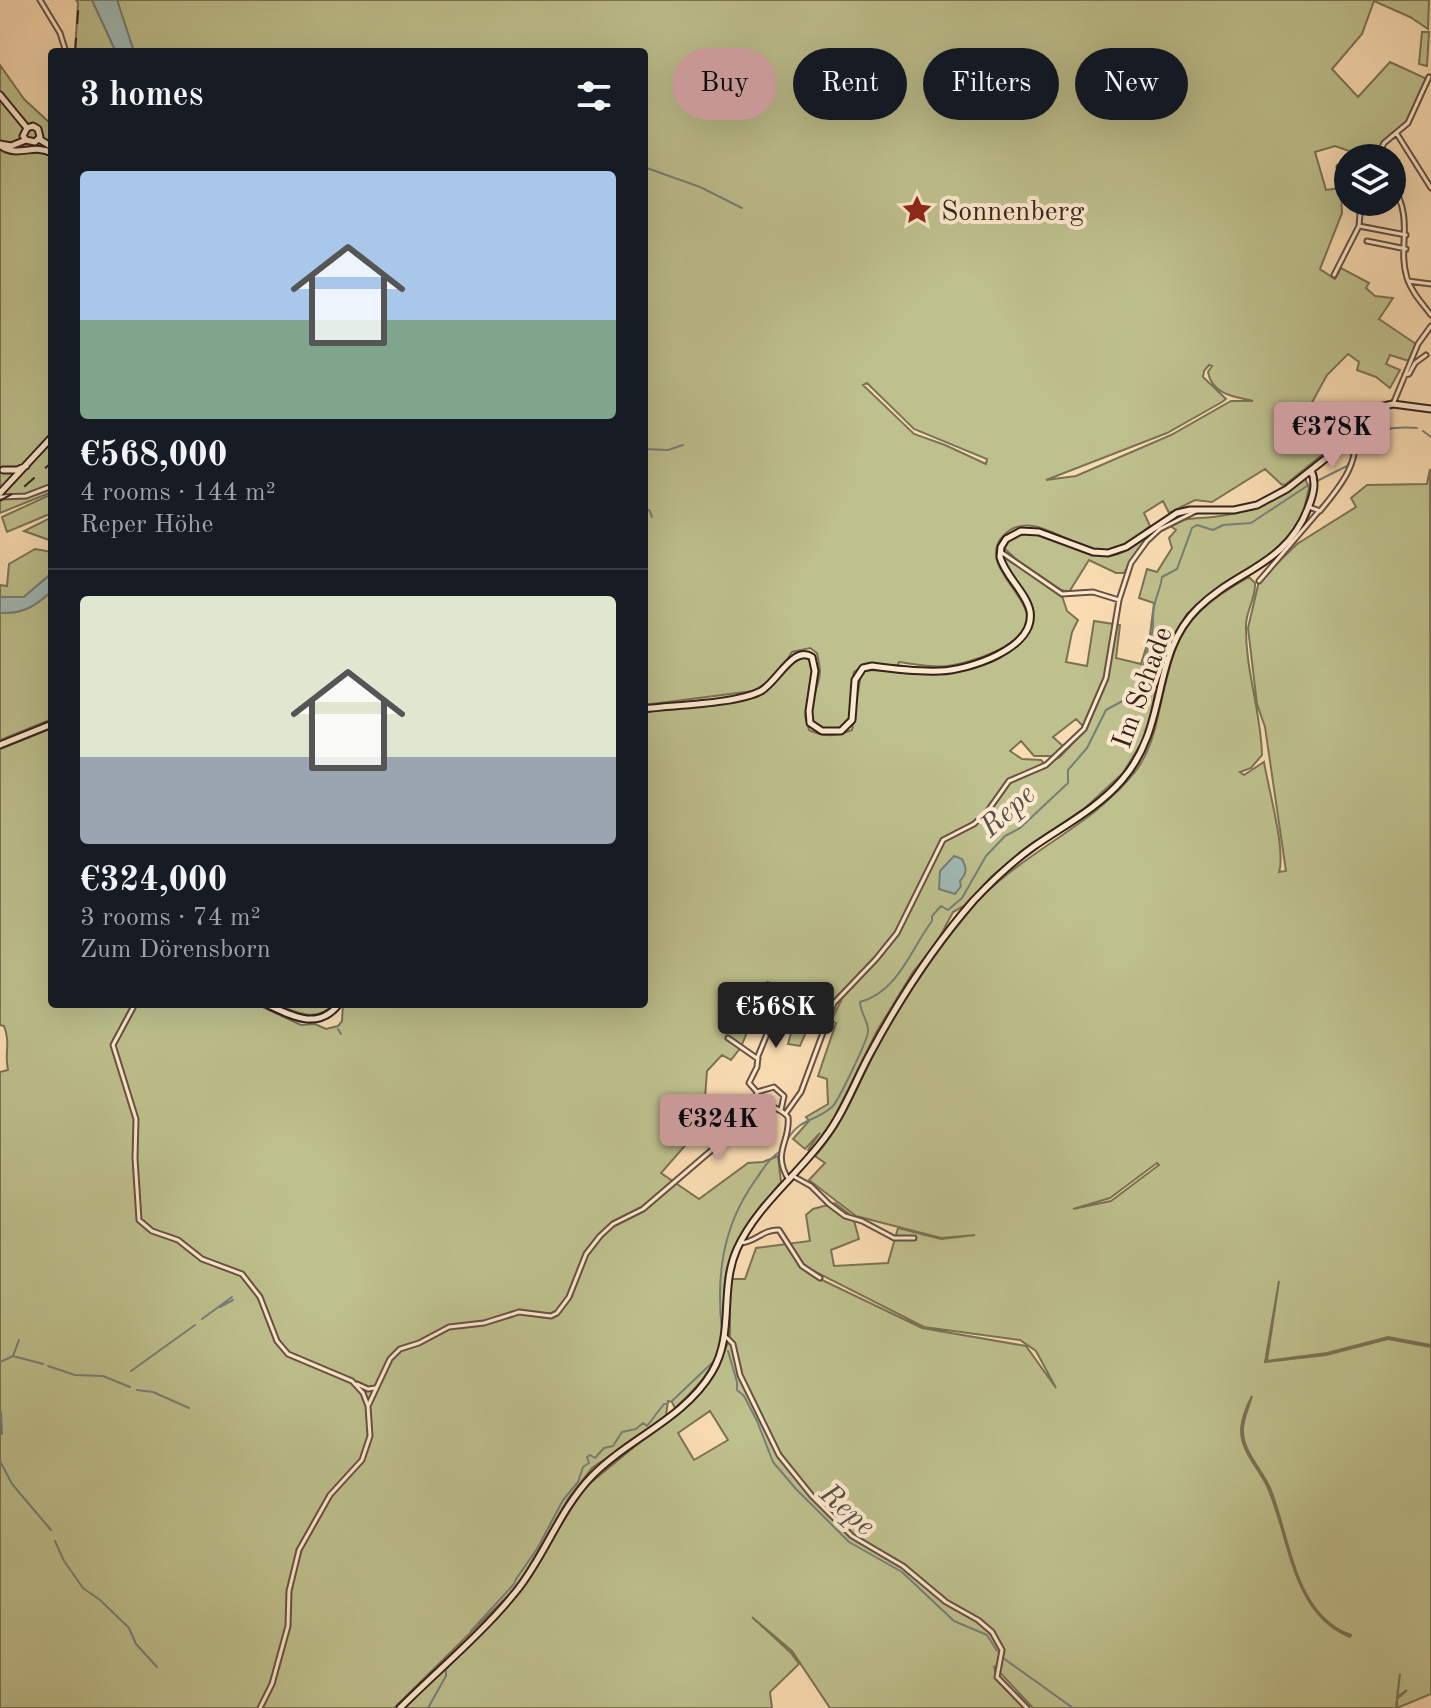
<!DOCTYPE html>
<html lang="en">
<head>
<meta charset="utf-8">
<style>
	:root { --surface:#171b24; --page:#20242c; --text:#f1f3f6; --muted:#9ea1a6; --line:#363941; --accent:#c59692 }
	body { margin:0; font-family:"Old Standard TT",serif; background:var(--page); color:var(--text); height:100vh; display:flex; flex-direction:column; font-size:30px; white-space:nowrap }
	* { box-sizing:border-box; margin:0 }
	p { font-size:26px; color:var(--muted) }
	.icon { flex:none; width:44px; height:44px; fill:none; stroke:currentColor; stroke-width:2; stroke-linecap:round; stroke-linejoin:round }
	.map { position:relative; flex:1; overflow:hidden }
	.drawer { position:absolute; left:48px; top:48px; width:600px; height:960px; display:flex; flex-direction:column; background:var(--surface); border-radius:8px; box-shadow:0 8px 32px #0002 }
	.drawer>* { flex:none }
	.hud { position:absolute; left:672px; top:48px; width:638px; height:72px; display:flex; gap:16px }
	.buttons { position:absolute; left:1334px; top:144px; display:grid; gap:16px }
	.buttons a { display:grid; place-items:center; width:72px; height:72px; border-radius:50%; background:var(--surface); box-shadow:0 8px 32px #0002; font-size:40px }
	.price { position:absolute; translate:-50% -68px; padding:0 18px; border-radius:8px; background:var(--accent); color:#111; font-size:26px; line-height:52px; filter:drop-shadow(0 2px 4px #0008) }
	.price::after { content:''; position:absolute; left:50%; top:48px; width:24px; height:18px; margin-left:-12px; background:inherit; clip-path:polygon(0 0,100% 0,50% 100%) }
	.price.on { background:#222; color:#fff }
	ul { padding:0; list-style:none }
	li { display:grid; align-content:center; gap:16px; height:424px; padding:0 32px }
	li+li { border-top:2px solid var(--line) }
	li span { display:grid; place-items:center; height:248px; border-radius:8px; color:#555 }
	li>.icon { margin-inline-start:auto }
	span .icon { width:144px; height:144px; fill:#fffc; stroke-width:1 }
	li b { font-size:34px }
	h2 { display:flex; justify-content:space-between; align-items:center; height:96px; padding:0 32px; font-size:34px }
	.tag { padding:0 28px; border-radius:36px; background:var(--surface); box-shadow:0 8px 32px #0002; font-size:28px; line-height:72px }
	.tag.on { background:var(--accent); color:#111 }
	.map>svg:first-child { display:block }
	.green { fill:#bec08d; stroke:#7a7255; stroke-width:2; fill-rule:evenodd }
	.water { fill:#a0bab4; stroke:#767e78; stroke-width:2 }
	.lines { fill:none; stroke-linecap:round; stroke-linejoin:round }
	.stream { stroke:#767e78; stroke-width:2 }
	.street-casing { stroke:#675142; stroke-width:7 }
	.secondary-casing { stroke:#36231d; stroke-width:9 }
	.street { stroke:#fce8cd; stroke-width:3 }
	.secondary { stroke:#fce8cd; stroke-width:5 }
	.rail { stroke:#36231d; stroke-width:2; stroke-dasharray:14 14; stroke-linecap:butt }
	.labels { text-anchor:middle; stroke-width:8; stroke-linejoin:round; paint-order:stroke }
	.poi-label { font-size:28px; fill:#36231d; stroke:#fce8cd; text-anchor:start }
	.street-label { font-size:28px; fill:#36231d; stroke:#fce8cd }
	.water-label { font-size:30px; font-style:italic; fill:#56504a; stroke:#fce8cd }
</style>
</head>
<body>
<div class="map">
<svg width="1431" height="1708" viewBox="0 0 1431 1708">
	<rect width="100%" height="100%" fill="#fadcb2"/>
	<filter id="stains"><feTurbulence type="fractalNoise" baseFrequency=".0025" numOctaves="4"/><feColorMatrix values="0 0 0 0 .2 0 0 0 0 .09 0 0 0 0 .02 0 0 0 .5 -.17"/></filter>
	<radialGradient id="worn" r=".72"><stop offset=".6" stop-color="#630" stop-opacity="0"/><stop offset="1" stop-color="#630" stop-opacity=".3"/></radialGradient>
	<path class="green" d="M76,0H92L116,52H75L78,3Z
		M117,0H1429L1428,29L1410,17L1374,1L1362,34L1332,69L1358,97L1390,62L1427,79L1407,123L1383,143L1379,152L1369,158L1335,146L1315,152L1326,190L1341,188L1342,213L1320,269L1335,279L1341,268L1369,283L1366,288L1375,296L1393,298L1379,319L1416,344L1409,361L1390,355L1386,364L1400,370L1390,388L1376,377L1357,370L1359,362L1348,354L1327,375L1310,406L1325,419L1326,422L1333,424L1329,431L1336,436L1338,435L1343,438L1286,484L1282,485L1265,469L1212,502L1195,500L1169,513L1163,501L1144,513L1150,526C1137,536 1126,548 1109,551C1078,556 1034,505 1004,535C979,560 1019,588 1026,611C1036,644 970,663 948,666C932,668 914,664 899,662L897,667L865,664L854,672C850,686 855,703 850,717C844,733 814,735 812,716C810,700 819,687 820,672C820,666 818,659 817,653L810,648L792,652C781,669 772,682 753,691L644,705V52H134ZM1209,365L1212,366L1208,372C1212,395 1236,397 1253,401H1231L1171,435L1076,476L1046,480L1167,433L1222,402L1226,399L1203,377L1204,371ZM867,383L914,429L987,459L986,464L945,445L914,434L863,385Z
		M1422,32H1429L1427,66L1419,64Z
		M0,65L24,99L52,125V492L0,513Z
		M1430,469L1431,1345L1388,1337L1327,1353L1267,1361L1279,1281L1265,1362L1326,1355L1388,1339L1431,1347V1694L1397,1708V1699L1407,1690L1397,1697L1400,1674L1396,1708H1033L994,1666L997,1678L1027,1708H830L792,1651L752,1617L791,1653L799,1664L770,1692L772,1708H404L520,1592L583,1489L703,1390L721,1359L730,1338V1282L731,1279H745L756,1248L810,1241L806,1215L813,1209L835,1203L853,1217L859,1239L831,1250L834,1266L888,1263L898,1228L941,1239L975,1235L941,1238L856,1216L809,1180L825,1163L815,1156C843,1126 857,1086 876,1050C903,1000 934,953 971,909C1017,854 1091,828 1134,773C1148,756 1155,732 1159,712C1176,637 1179,617 1249,577L1255,583C1256,598 1246,611 1246,625C1245,670 1261,711 1262,755L1251,768L1240,772L1244,775L1264,762C1268,787 1286,851 1279,872L1286,871L1265,727L1257,704L1248,628L1259,581L1297,544L1356,507L1351,498L1367,485L1427,484ZM1157,1163L1159,1165L1111,1201L1073,1209L1110,1198ZM808,1268L924,1327L1020,1340L1036,1351L1056,1388L1026,1346L922,1328L820,1279L805,1270ZM1252,1396C1249,1407 1242,1421 1243,1432C1244,1453 1262,1469 1270,1488C1290,1536 1294,1616 1351,1635L1350,1637C1291,1614 1290,1536 1267,1486C1259,1469 1241,1451 1241,1431C1241,1420 1247,1405 1252,1396ZM710,1411L728,1440L694,1460L678,1433Z
		M1305,478L1309,488L1303,513L1291,533L1270,555L1214,590L1187,614L1176,632L1162,662L1146,735L1123,773L1085,808L1020,853L992,876L964,906L953,912L936,944L913,972L877,1031L834,1118L811,1152L808,1150L820,1133L805,1149L793,1139L809,1121L806,1117L828,1104L827,1079L818,1076L836,1023L831,1021L841,1001L829,998L814,1014L800,1046L788,1044L796,1015L785,1011L794,989L767,982L741,1047L731,1060L722,1055L707,1071L703,1125L661,1173L699,1199L748,1163L763,1162L778,1156L781,1182C761,1207 737,1233 728,1265C721,1289 726,1313 722,1338C718,1367 695,1389 675,1408L672,1402L668,1401L666,1415L662,1420L592,1468L568,1499L518,1586L394,1708H0V1072L8,1070C4,1053 11,1044 4,1026L0,1025V749L52,728V1004H256L301,1025L315,1024L326,1029L338,1026L342,1021L343,1004H644V712L757,697C776,687 786,662 805,657L810,660L813,667L805,716L809,730C825,738 837,736 852,730L861,674L867,670C891,670 916,676 941,674C970,672 1034,652 1034,616C1034,600 1016,586 1009,574C1006,568 1005,562 1003,556L1062,596L1067,611L1078,620L1072,632L1066,662L1087,666L1094,621L1120,625L1116,658L1141,664L1150,635L1154,603L1139,598L1147,569L1157,572L1172,548L1169,538L1176,530L1169,525C1186,517 1196,519 1213,517C1249,513 1276,501 1305,478ZM1076,719L1086,729L1060,757L1046,765L1041,760L1022,759L1010,751L1021,741L1034,756H1055L1064,747L1053,737Z
		M52,494V513L7,532L2,517Z
		M52,517V541L24,531Z
		M1151,532L1124,573H1116L1089,560L1069,592L1061,590L1017,560L1004,548C1022,512 1079,557 1108,556C1125,555 1138,542 1151,532Z
		M35,549L52,552V573L24,597H0V585L7,586L9,564Z
		M52,591V719L0,740V613C23,614 35,606 52,591Z
		M276,1004H334C317,1023 296,1013 276,1004Z"/>
	<path class="water" d="M92,0H117L134,52H116Z
		M52,573V591C35,606 24,614 0,613V597H24Z
		M954,856L962,859C967,869 967,873 960,881L961,886L955,894L939,889L940,871Z"/>
	<g class="lines">
		<path class="stream" d="M644,167L700,187L742,208
			M1423,431L1431,437
			M644,449L668,450L683,445
			M644,507L650,511L652,517
			M338,1029L341,1034
			M787,1140C801,1117 815,1122 832,1107C838,1102 867,1041 868,1032C869,1021 860,1013 860,1002C898,992 911,949 932,921V916L941,906L948,910L962,898L986,856L1005,836L1020,828L1068,783V770L1087,748L1106,710L1126,699L1141,696C1138,673 1147,656 1152,633C1154,625 1152,616 1154,608C1155,598 1161,588 1162,577L1177,569L1192,528L1197,525L1213,530L1223,525L1251,523L1307,486L1347,466L1351,459V442C1365,430 1398,426 1417,428
			M220,1307L233,1300
			M202,1319L232,1297
			M722,1331C716,1277 722,1228 754,1182C764,1168 768,1159 783,1149
			M728,1351L737,1382V1390L744,1396L757,1421L773,1462L796,1489L849,1542L902,1572L954,1621L987,1635L997,1651
			M13,1356L19,1340
			M0,1362L13,1356L43,1364
			M48,1366L75,1375L103,1376L130,1387
			M131,1371L195,1325
			M137,1390L153,1392L189,1408
			M672,1401L714,1361
			M1,1412L2,1434
			M0,1461L12,1484L51,1530
			M55,1541L64,1561L83,1588L100,1600L129,1628L136,1644L157,1667
			M471,1631L514,1584L516,1579L537,1549L563,1500L578,1482L583,1467L589,1463L587,1457L590,1455L595,1458L604,1448L613,1446L622,1432L636,1429L643,1423L647,1426L664,1404H667
			M1003,1658L1073,1708
			M428,1708L446,1676V1669L467,1648"/>
		<g class="street-casing">
			<path id="street" d="M40,0L60,33L66,52
				M1397,134L1431,188
				M1377,158L1384,143L1408,123L1429,77
				M1339,167L1348,168
				M1392,184C1415,221 1397,245 1407,278C1412,293 1422,303 1431,315
				M1359,226L1406,235
				M1367,241L1406,249
				M1334,275L1359,226L1361,202
				M1408,281L1431,284
				M1405,375L1409,374L1415,363L1426,355
				M1393,404L1418,344L1431,326
				M1325,418L1338,423L1361,420
				M0,497L26,496L52,486
				M1309,507L1320,511C1337,490 1362,462 1353,433
				M1001,552L1062,594L1093,592L1119,600
				M1259,581L1319,511
				M135,1004L113,1045L136,1119L135,1158L139,1220L152,1231L178,1240L202,1259L242,1274L260,1297L277,1341L288,1354L352,1381L363,1393L368,1406L370,1436L362,1460L330,1495L299,1550L289,1591L288,1626L272,1684L260,1708
				M728,1038L758,1059
				M757,1092L749,1083L757,1067L758,1056L776,1012
				M755,1099L757,1092L774,1087L784,1096L781,1110
				M786,1113L801,1092L834,1003L876,959L897,933L943,840L974,824L987,812L1009,781L1046,765L1084,729L1106,678L1119,600L1131,563L1147,541L1160,529L1198,510
				M793,1176L811,1186L829,1204L845,1216L862,1221L894,1238H914
				M740,1243C755,1243 763,1229 779,1230L802,1266L820,1278
				M725,1336L733,1344L740,1375L779,1455L812,1496L852,1536L903,1566L946,1602L978,1620L992,1632L1002,1650L997,1677L1027,1708
				M357,1384L368,1389L375,1388
				M368,1406L390,1359L400,1349L419,1343L449,1327L484,1323L519,1312L551,1316L557,1313L569,1297L586,1254L600,1236L613,1224L643,1209L741,1125L755,1099C765,1106 781,1107 788,1117C791,1142 771,1152 789,1180"/>
		</g>
		<g class="secondary-casing">
			<path id="secondary" d="M0,95L27,128
				M39,139L52,147
				M0,144L11,146L26,140L35,142L40,137L38,129L33,126L27,128L23,136L26,140
				M1,146C17,158 34,143 52,153
				M3,470H17L26,466
				M0,493L52,437
				M644,709C674,705 736,704 761,691C778,681 793,645 812,657L815,671L809,711L810,723L822,731H841L852,720L855,680L863,668L872,666C894,669 917,672 940,671C968,670 1036,649 1030,611C1026,592 1005,576 1000,557L1001,547L1006,539L1021,531L1039,532L1093,552L1108,553L1126,547L1177,513L1190,510H1234L1257,505L1287,489L1339,448L1374,408L1393,404L1431,409
				M0,745L52,724
				M266,1004C292,1016 318,1031 339,1004
				M400,1708C439,1669 484,1632 518,1589C546,1553 560,1509 592,1476C629,1438 684,1419 712,1372C735,1334 719,1289 737,1249C757,1205 798,1175 826,1136C845,1111 856,1079 871,1052C900,998 934,946 974,900C992,881 1012,862 1033,847C1063,826 1098,808 1122,780C1170,725 1149,656 1198,608C1236,570 1287,565 1308,508C1313,496 1317,483 1311,470"/>
		</g>
		<use href="#street" class="street"/>
		<use href="#secondary" class="secondary"/>
		<path class="rail" d="M75,52L79,0
			M0,501L24,487L52,462"/>
	</g>
	<defs>
		<g id="sight-bare" transform="scale(2.4)"><path d="M0-6L1.8-2.2L6-1.7L2.9 1.2L3.7 5.4L0 3.3L-3.7 5.4L-2.9 1.2L-6-1.7L-1.8-2.2Z" fill="#8f2418" stroke="#fce8cd" stroke-width="2.5" paint-order="stroke"/></g>
	</defs>
	<g fill-rule="evenodd">
		<use href="#sight-bare" x="917" y="210"/>
	</g>
	<g class="labels">
		<g class="poi-label">
			<text x="941" y="220">Sonnenberg</text>
		</g>
		<g class="street-label">
			<text transform="translate(1141 687) rotate(-70)" y="10">Im Schade</text>
		</g>
		<g class="water-label">
			<text transform="translate(1007 810) rotate(-42)" y="10">Repe</text>
			<text transform="translate(848 1509) rotate(41)" y="10">Repe</text>
		</g>
	</g>
	<rect width="100%" height="100%" filter="url(#stains)"/>
	<rect width="100%" height="100%" fill="url(#worn)"/>
</svg>
<div class="buttons">
<a><svg class="icon" aria-label="layers" viewBox="0 0 24 24"><path d="M12 4l9 5-9 5-9-5zM3 14l9 5 9-5"/></svg></a>
</div>
<b class="price" style="left:1332px;top:470px">€378K</b>
<b class="price on" style="left:776px;top:1050px">€568K</b>
<b class="price" style="left:718px;top:1162px">€324K</b>
<div class="hud">
<a class="tag on">Buy</a>
<a class="tag">Rent</a>
<a class="tag">Filters</a>
<a class="tag">New</a>
</div>
<section class="drawer">
<h2>3 homes<svg class="icon" aria-label="filters" viewBox="0 0 24 24"><path d="M4 7h16M4 17h16"/><circle cx="9" cy="7" r="2"/><circle cx="15" cy="17" r="2"/></svg></h2>
<ul>
<li><span style="background:linear-gradient(#a9c7e8 60%,#7fa58c 0)"><svg class="icon" aria-label="home" viewBox="0 0 24 24"><path d="M3 11l9-7 9 7M6 9v11h12V9"/></svg></span><div><b>€568,000</b><p>4 rooms · 144 m²</p><p>Reper Höhe</p></div></li>
<li><span style="background:linear-gradient(#dfe7d0 65%,#9aa5b1 0)"><svg class="icon" aria-label="home" viewBox="0 0 24 24"><path d="M3 11l9-7 9 7M6 9v11h12V9"/></svg></span><div><b>€324,000</b><p>3 rooms · 74 m²</p><p>Zum Dörensborn</p></div></li>
</ul>
</section>
</div>
</body>
</html>
